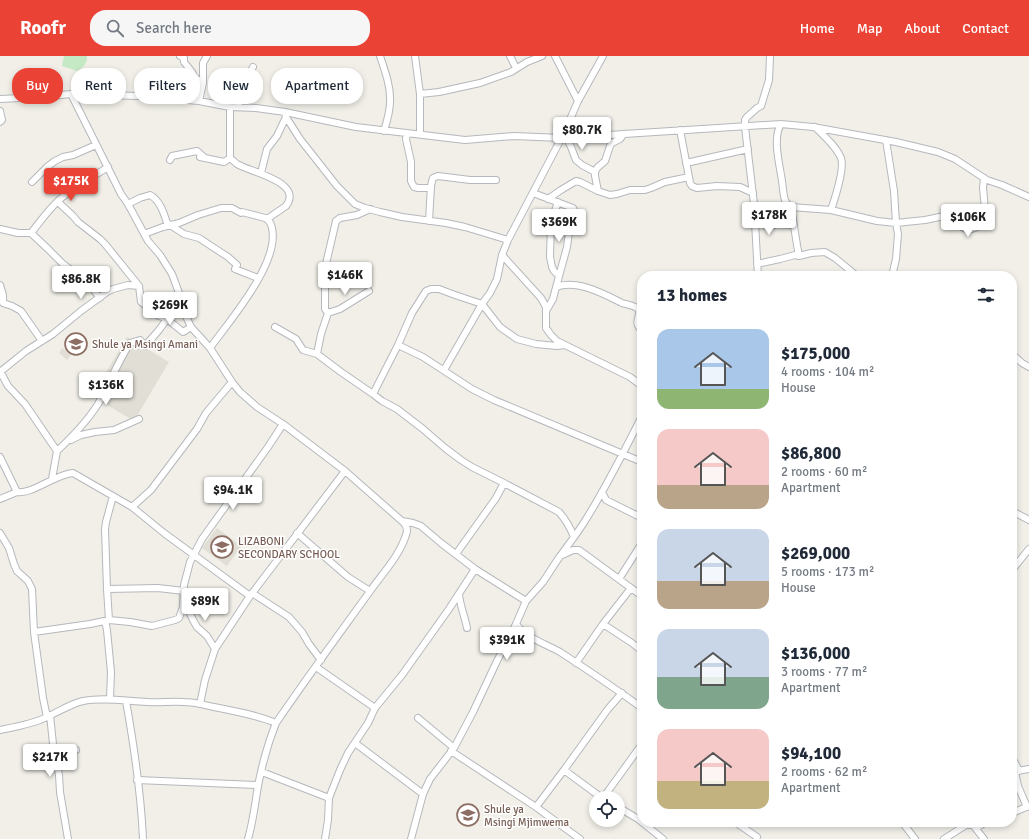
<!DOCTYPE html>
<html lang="en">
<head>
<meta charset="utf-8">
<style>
	:root { --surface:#fff; --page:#f6f6f7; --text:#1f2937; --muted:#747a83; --accent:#ea4335 }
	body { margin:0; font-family:Signika,sans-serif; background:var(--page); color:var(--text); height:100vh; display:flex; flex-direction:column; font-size:15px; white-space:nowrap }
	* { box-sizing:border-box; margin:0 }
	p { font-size:13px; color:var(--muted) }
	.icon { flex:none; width:22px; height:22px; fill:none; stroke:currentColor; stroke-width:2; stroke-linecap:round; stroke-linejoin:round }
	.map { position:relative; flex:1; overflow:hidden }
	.drawer { position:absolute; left:637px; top:215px; width:380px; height:556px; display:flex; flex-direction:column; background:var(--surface); border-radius:16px; box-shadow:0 2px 6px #0003 }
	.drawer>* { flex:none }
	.hud { position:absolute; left:12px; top:12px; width:380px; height:36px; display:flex; gap:8px }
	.controls { position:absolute; left:589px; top:735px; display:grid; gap:8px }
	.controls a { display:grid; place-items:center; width:36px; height:36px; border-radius:50%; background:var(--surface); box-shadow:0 2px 6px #0003; font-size:20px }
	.price { position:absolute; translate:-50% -34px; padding:0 9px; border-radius:4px; background:#fff; color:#222; font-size:13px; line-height:26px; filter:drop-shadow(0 1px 2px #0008) }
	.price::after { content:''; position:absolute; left:50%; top:24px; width:12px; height:9px; margin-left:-6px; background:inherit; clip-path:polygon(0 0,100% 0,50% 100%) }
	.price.on { background:var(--accent); color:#fff }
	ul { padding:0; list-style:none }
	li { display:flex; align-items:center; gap:12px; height:100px; padding:0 20px }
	li span { display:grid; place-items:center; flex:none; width:112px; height:80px; border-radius:12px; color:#555 }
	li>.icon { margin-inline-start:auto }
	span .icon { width:48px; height:48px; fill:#fffc; stroke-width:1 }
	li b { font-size:17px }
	h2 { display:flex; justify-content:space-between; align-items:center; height:48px; padding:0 20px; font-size:17px }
	.pill { padding:0 14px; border-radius:16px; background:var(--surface); box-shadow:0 2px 6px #0003; font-size:14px; line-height:36px }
	.pill.on { background:var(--accent); color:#fff }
	header { display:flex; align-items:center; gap:24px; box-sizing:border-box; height:56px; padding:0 20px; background:var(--accent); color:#fff }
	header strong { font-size:19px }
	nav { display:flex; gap:22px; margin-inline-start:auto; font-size:14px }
	.search { width:280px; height:36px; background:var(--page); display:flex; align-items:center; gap:10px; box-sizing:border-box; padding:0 14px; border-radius:16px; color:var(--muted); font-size:15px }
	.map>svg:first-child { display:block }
	.education { fill:#e1ded6 }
	.green { fill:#c5e8c5 }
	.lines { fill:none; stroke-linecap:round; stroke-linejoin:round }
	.minor-casing { stroke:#b5b8bc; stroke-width:8 }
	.minor { stroke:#fff; stroke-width:6 }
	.labels { text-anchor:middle; stroke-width:3; stroke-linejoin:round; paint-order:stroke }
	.education-label { font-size:11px; fill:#785e54; stroke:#fff; text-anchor:start }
</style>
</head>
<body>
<header>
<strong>Roofr</strong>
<div class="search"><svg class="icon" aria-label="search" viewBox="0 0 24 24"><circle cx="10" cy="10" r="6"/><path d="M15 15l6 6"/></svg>Search here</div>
<nav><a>Home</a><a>Map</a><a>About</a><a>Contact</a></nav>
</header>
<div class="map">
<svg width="1029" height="783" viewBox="0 0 1029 783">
	<rect width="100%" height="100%" fill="#f1efe8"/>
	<path class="education" d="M127,281L169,306L134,365L92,340Z
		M62,292L71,299L67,304L59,297Z
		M217,472L241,490L227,510L202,492Z"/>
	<path class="green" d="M64,0H87V5L83,11L77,15L62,10Z"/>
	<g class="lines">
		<g class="minor-casing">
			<path id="minor" d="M180,0L184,2V6L192,16L194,21L203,27
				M380,0C385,15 391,31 390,46C390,56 387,65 384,75
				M415,0L420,38
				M510,0L516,12
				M555,0L578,45
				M71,38L121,138L128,148L148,185L160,199L172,218L182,245L184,256L191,271L210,292L232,326L240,336L257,351L283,368L345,415L403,466C407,470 408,474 406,479C399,501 381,519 368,538C337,581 306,623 276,667C268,687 262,709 258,730C255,748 253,766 248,783
				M0,43L41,41L71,38L139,40L199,45L230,51L256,52L285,56L356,71L465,84L514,80L562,82L781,68L813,71L896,86L938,96L955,103L987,124L1002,129L1029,141
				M199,45L203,27V7L207,0
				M238,51L244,28L253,11
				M0,55L2,64L0,66
				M285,56L286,61L300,83L337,130L355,148L365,152L380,156L402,161L446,167L465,171L508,184
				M781,68C772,82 780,110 782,125C783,131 783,138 785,144C786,148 788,149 791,151L831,154L877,165L896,167L925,164L949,159C954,162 957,168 962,171C970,176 981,171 986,164L983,132L984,122
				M815,71C824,80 836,90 841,102C845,113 835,142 831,154
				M680,74L689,121L690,127L692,130L697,132L717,130L740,131L753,137
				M407,77L406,83L411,106V125L414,131L418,132H431
				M420,78V38L439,36L480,27L511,16L527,6L542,0
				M566,81L571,91L576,104L582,109L595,116
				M562,82L578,45L603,0
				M886,84L894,135L896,167L898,178L896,203L892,220
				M200,101L224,106L230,102C232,104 235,106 237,108C250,116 304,126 286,150L267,163
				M230,102V51
				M170,104L172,100L197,95L205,102
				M686,107L748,93
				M261,117L267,93L277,80L286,61
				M32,126L47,111L55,105L63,101L73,99L96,89
				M598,135L595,120V116L597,112L605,105L610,90L612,87L620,83L623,79L625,78
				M533,137L573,152L576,158L569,176L567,191L555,235L553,243L546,255
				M548,143L561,134L576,125L580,126L598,135L610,139L617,138L630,134H645L651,132L665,126L689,121
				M58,146L73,160L78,166L100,183L105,188L139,230
				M558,146L551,166L550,201L552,211L554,215L559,220
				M128,148L140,142L150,139C160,144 164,158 167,167L184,178L199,182L228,201L237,209L235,213L258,222
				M791,151L797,189L799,200
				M755,160L761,164L766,170L768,171L777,168L794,169
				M429,165L431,130L432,125L433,122L438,120L470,124H496
				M0,173L18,177H31L48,193L63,208L88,227L100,242
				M31,177C40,166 48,154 59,144C74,131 91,122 108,111
				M144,178L163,171L179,167L198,159L221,152H232L241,157L242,156L265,162C269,164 271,167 272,172C280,207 230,264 210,292
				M502,199L541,242L546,251V272L551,279L557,285L630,321L642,330
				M757,208L780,203L795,199L799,200L811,197L825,196L835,202L857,220
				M758,220L754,148L745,71V64L747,61L757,52L761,50L769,24L770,0
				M0,229L3,239V247L12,250L21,255L42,285
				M556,231C577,223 604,238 622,247C628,249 635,249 639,254C640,264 633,265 642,275
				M328,257L340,253L369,235
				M167,263L183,276L191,271
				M275,271L296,283L303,294L317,298L341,316L373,338L382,345L397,353L423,373L445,392L461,404L472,411L504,427L559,456C566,464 570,471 574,481
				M398,289L423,301L472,333L494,344L642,406
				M317,298L321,278L328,257L325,253V212L336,165L340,162L357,159L370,153
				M1012,298L1022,307L1029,311
				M444,314L482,248L490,237L497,223L502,199L508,184L562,81
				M0,315L8,330L25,348L57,395L52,423
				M0,316L26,295L53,278L81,255L107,236L113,233L128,229L139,230L141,246L159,260L166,262L175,256H184
				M373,338L398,289L412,257L426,235L431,233H439L455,239L482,248L500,271L517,283L536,288L557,290L564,289
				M71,384L81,379L95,376L114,374L139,363
				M57,395C71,382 88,364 98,348C109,328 118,306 130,287L140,284L145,290L159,274L169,260
				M0,401L17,436
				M602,436L606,444L642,462
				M0,443L17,436C31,439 56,418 73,417L132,451L164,477L250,540L345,415
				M132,451L151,434L197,373L206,357L232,326
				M1012,455L1029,464
				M402,465L413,467L421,470L441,487L475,513L526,545
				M0,477L9,492L14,508L17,515L28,525L32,533L34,576L43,642L47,661
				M297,477L348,521L370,535
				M456,498L496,442L504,427
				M561,499C568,489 576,479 583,468C605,434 623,397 642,360
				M1012,514L1029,493
				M619,523L642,487
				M107,533L158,532L184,535
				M252,537L289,561L302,576L309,588L321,604
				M459,538C460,550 465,561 467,572
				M184,545L193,564L197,571L207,580L215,593
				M109,564L107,533L105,473L106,466L113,440
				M105,565L107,574L111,616L110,643
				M516,568C526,582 546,588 560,596C588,614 616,633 642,652
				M603,568L632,587L642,595
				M34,576L90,568L109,564L130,566L152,570L175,564L179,562L183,551L184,529L190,506L202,483L268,391L283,368
				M576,607L603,568L631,532
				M316,611L375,652
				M126,645C134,690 141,737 143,783
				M200,648L205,624L215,593L250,540
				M50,659L53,688L59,719L60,736L68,783
				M418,662L454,692
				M0,674C15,671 33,668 47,661C60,655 70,648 83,645C104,641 126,645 147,646C159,647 172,645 184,646C194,646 204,649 214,651C235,655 256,659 276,667
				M355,687L423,738
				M451,695L536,751L580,783
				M56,701L68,696L76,694
				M1012,701L1019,715
				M564,714L602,742
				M262,716L329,742
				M1012,716L1029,713
				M1015,716L1018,730L1027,751
				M137,724L258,729
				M603,742L642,688
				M536,751L564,714L608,653L622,637
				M618,751L638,763L663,783
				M1012,757L1029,750
				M735,766L757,781
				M902,766L915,783
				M976,772L986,766
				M325,783L328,764L329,742L340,714L348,697L368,667L375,652L402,619L449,553L475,513
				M411,783L423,738L430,723L454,692L473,656L497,605L516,568L526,545L543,526L560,500L573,494H579L631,532L642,540
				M944,783L966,769H973L984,783"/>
		</g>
		<use href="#minor" class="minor"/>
	</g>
	<defs>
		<g id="school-ring" transform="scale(1.15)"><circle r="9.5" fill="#fff" stroke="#8d6e63" stroke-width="1.5"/><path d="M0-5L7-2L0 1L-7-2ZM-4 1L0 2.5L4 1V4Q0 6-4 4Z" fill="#8d6e63"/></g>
	</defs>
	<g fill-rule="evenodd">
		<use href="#school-ring" x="76" y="288"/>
		<use href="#school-ring" x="222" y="491"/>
		<use href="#school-ring" x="468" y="759"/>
	</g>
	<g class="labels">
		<g class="education-label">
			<text x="92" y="292">Shule ya Msingi Amani</text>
			<text x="238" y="489">LIZABONI<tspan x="238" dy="13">SECONDARY SCHOOL</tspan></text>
			<text x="484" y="757">Shule ya<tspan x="484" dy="13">Msingi Mjimwema</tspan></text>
		</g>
	</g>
</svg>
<div class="controls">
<a><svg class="icon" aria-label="locate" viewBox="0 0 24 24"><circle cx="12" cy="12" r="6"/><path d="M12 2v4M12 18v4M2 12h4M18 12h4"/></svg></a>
</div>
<b class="price" style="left:582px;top:95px">$80.7K</b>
<b class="price on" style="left:71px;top:146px">$175K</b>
<b class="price" style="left:769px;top:180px">$178K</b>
<b class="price" style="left:968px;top:182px">$106K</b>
<b class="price" style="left:559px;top:187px">$369K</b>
<b class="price" style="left:345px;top:240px">$146K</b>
<b class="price" style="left:81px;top:244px">$86.8K</b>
<b class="price" style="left:170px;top:270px">$269K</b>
<b class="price" style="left:106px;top:350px">$136K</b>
<b class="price" style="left:233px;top:455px">$94.1K</b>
<b class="price" style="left:205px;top:566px">$89K</b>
<b class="price" style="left:507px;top:605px">$391K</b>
<b class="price" style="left:50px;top:722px">$217K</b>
<div class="hud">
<a class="pill on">Buy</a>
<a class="pill">Rent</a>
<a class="pill">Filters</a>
<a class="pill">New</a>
<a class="pill">Apartment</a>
</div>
<section class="drawer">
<h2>13 homes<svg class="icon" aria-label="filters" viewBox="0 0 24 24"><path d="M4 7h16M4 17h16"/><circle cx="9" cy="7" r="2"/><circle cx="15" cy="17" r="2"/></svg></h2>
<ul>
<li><span style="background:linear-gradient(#a9c7e8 75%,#8fb573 0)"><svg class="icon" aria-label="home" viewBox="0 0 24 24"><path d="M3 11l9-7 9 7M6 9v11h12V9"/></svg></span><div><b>$175,000</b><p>4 rooms · 104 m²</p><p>House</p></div></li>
<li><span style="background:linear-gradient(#f6c9c9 70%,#b9a48a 0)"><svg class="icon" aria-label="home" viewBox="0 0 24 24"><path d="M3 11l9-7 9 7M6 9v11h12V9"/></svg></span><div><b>$86,800</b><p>2 rooms · 60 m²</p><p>Apartment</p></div></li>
<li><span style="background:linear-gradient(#c9d6e8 65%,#b9a48a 0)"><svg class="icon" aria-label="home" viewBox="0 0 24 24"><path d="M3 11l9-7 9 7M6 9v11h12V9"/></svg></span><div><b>$269,000</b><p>5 rooms · 173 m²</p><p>House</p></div></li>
<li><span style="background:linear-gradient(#c9d6e8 60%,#7fa58c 0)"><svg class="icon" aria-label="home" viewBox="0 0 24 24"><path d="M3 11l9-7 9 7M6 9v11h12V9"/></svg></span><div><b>$136,000</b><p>3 rooms · 77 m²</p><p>Apartment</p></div></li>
<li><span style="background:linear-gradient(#f6c9c9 65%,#c2b280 0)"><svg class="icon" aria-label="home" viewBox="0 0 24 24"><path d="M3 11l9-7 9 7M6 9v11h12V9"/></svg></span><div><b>$94,100</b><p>2 rooms · 62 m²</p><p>Apartment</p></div></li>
</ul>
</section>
</div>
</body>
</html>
